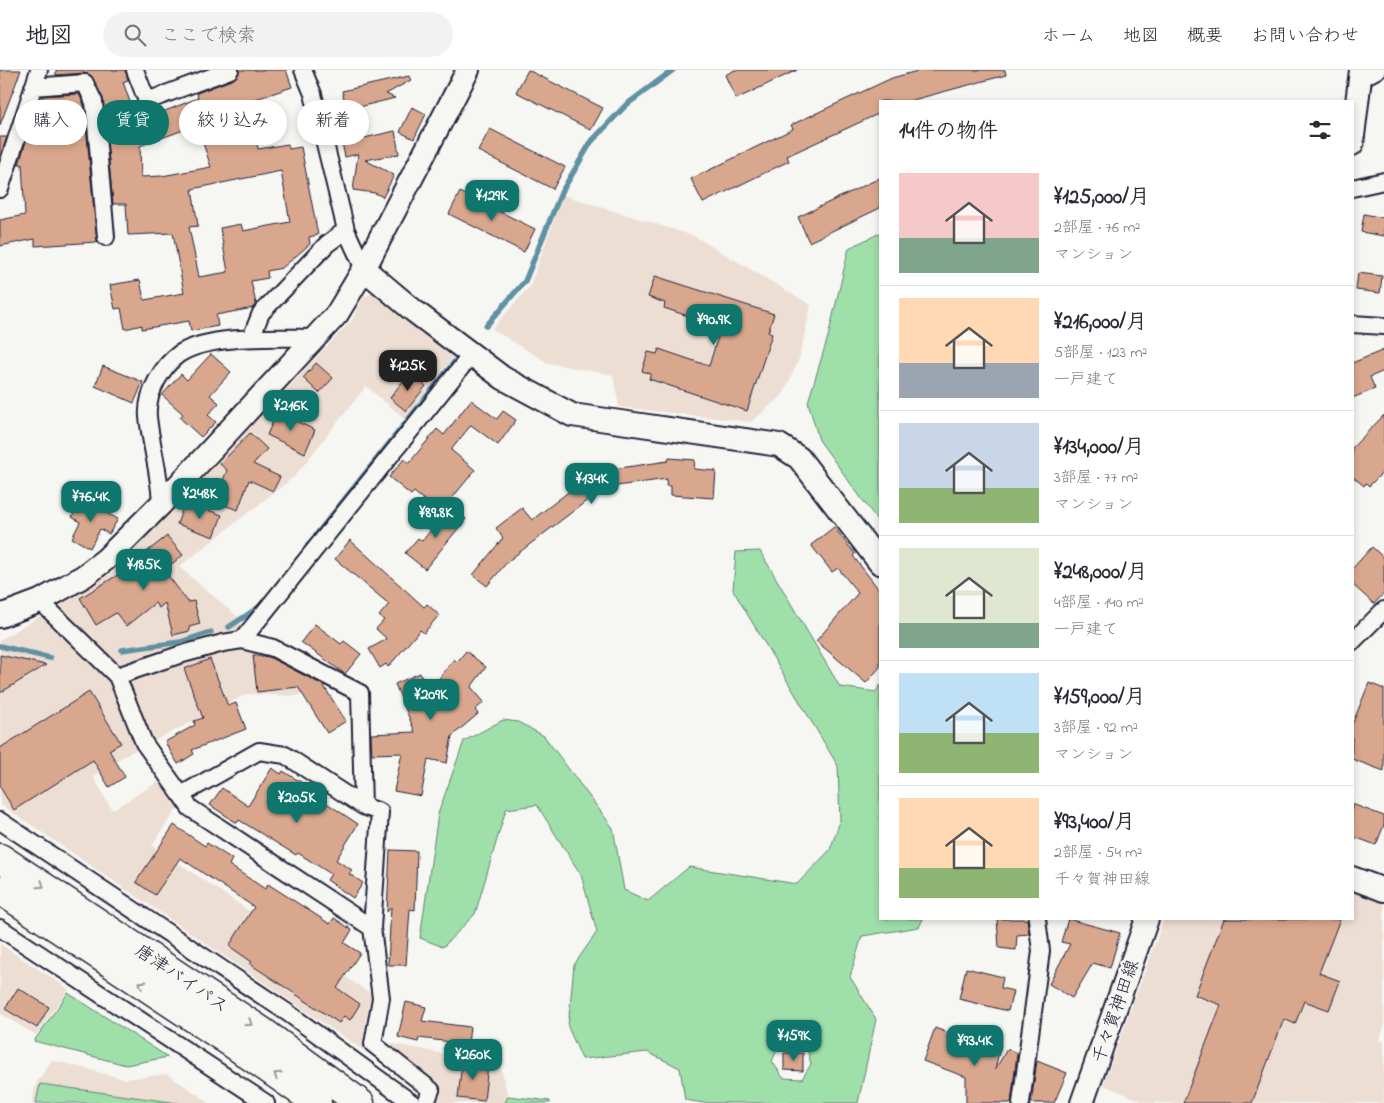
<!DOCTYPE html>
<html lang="ja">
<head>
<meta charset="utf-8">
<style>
	:root { --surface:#fff; --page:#f2f2f3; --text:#2b2b33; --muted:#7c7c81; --line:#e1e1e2; --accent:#0f766e }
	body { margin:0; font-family:"Indie Flower","Klee One",sans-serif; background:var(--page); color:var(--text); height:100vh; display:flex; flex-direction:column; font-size:19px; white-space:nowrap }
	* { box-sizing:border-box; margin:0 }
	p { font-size:16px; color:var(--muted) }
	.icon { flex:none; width:28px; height:28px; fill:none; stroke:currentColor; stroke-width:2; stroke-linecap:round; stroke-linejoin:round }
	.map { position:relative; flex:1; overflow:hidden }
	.panel { position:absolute; left:879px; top:30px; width:475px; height:820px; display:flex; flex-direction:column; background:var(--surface); border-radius:0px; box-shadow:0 2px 8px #0003 }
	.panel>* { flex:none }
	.guide { position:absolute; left:15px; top:30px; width:475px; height:45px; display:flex; gap:10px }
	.price { position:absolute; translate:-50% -42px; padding:0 11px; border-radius:10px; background:var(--accent); color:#fff; font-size:16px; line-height:32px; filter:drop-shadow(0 1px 2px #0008) }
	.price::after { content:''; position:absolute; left:50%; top:30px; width:15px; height:11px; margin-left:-8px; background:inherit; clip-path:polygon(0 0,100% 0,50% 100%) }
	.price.active { background:#222; color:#fff }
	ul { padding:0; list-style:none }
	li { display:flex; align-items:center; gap:15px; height:125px; padding:0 20px }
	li+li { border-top:1px solid var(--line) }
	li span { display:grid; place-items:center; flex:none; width:140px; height:100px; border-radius:0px; color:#555 }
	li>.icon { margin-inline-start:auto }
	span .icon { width:60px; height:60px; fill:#fffc; stroke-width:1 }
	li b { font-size:21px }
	h2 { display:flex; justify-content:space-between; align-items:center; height:60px; padding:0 20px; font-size:21px }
	.tag { padding:0 18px; border-radius:22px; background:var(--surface); box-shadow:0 2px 8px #0003; font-size:18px; line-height:45px }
	.tag.active { background:var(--accent); color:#fff }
	header { display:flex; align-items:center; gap:30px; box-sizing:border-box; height:70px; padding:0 25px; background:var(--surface); border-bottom:1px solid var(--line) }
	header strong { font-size:24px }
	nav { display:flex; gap:28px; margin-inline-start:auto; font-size:18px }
	.search { width:350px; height:45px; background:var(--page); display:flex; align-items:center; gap:12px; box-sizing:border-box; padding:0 18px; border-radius:28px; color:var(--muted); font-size:19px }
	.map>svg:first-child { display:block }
	.built { fill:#edded4 }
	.green { fill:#9fe0aa; stroke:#608172; fill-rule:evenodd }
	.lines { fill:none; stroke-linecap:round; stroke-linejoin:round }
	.stream { stroke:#6191a3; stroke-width:5.5 }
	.building { fill:#d9a78d; stroke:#22223b; fill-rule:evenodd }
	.street-casing { stroke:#22223b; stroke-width:20 }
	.secondary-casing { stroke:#22223b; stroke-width:26 }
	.highway-casing { stroke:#22223b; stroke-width:31 }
	.street { stroke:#f6f6f2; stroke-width:16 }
	.secondary { stroke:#f6f6f2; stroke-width:22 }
	.highway { stroke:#f6f6f2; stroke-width:28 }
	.oneway { stroke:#9797a0 }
	.labels { text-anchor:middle; stroke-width:5; stroke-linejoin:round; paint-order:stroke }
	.street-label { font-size:18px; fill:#22223b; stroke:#f6f6f2 }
</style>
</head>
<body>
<header>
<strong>地図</strong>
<div class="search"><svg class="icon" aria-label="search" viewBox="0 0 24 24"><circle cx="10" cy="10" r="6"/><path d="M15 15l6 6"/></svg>ここで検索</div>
<nav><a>ホーム</a><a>地図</a><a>概要</a><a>お問い合わせ</a></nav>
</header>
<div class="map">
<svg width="1384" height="1033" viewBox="0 0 1384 1033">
	<rect width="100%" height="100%" fill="#f6f6f2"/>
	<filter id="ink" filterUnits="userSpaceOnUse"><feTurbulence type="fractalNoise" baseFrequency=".02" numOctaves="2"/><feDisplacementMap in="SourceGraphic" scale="10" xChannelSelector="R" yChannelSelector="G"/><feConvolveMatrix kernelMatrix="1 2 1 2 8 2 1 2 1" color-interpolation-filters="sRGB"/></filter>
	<g filter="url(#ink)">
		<path class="built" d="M563,125L694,166L811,235L799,289L783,325L751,352L619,337L613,305L548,293L492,259L530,216Z
			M375,222L454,286L405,349L366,316L295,406L179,497L238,547L246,570L332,613L297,626L247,624L124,686L93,706L112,740L159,711L178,737L152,775L371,924L363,968L445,984L482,981L498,987L508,1026L505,1033H433L419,1018L0,734V570L110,504L352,250L363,227Z
			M1353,822L1384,834V958L1379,970L1384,972V1033H1147L1103,1015L1164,849H1352Z
			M0,874L69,919L36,965L0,943Z
			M52,990L125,1009L167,1004L210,1033H32L36,1014Z"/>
		<path class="green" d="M880,163V454L819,370L808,332L828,267L849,178Z
			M760,481L840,617L876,622L880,615V849H923L919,857L862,866L850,907L876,949L858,1033H704L685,1030L680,998L647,982L582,989L568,957L574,895L597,862L581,805L537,735L506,739L475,844L443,877L420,868L438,744L464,671L503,650L518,652L544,666L613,758L624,820L648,831L689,797L797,814L830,780L840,751L838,696L733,520L736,482ZM782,969L806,974L811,994L802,1009L783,1008L772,991Z
			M68,923L168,987L126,995L34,971Z
			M40,1014L178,1033H36Z
			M508,1026L550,1031V1033H505Z"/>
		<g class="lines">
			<path class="stream" d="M486,256L525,211L561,123L591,72L626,35L673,0
				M308,475L455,291
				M229,557L259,537
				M0,576L50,588
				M122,580L180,572L211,562"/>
		</g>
		<path class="building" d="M0,0H21L0,55Z
			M56,0H125L128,10L123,12L137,52L198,28L197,23L234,9L240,0H286L292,17L250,31L258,79L288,74L289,79L301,77L318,165L309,167L310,174L282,198L267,201L268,208L251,211L256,234L253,238L216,245L218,256L191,261L189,251L142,259V255L125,259L121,238L115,239L110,215L140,210L144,230L184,223L173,163L128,165L126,134H113L103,28L90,5L84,3L56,5ZM197,55L211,97L162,106L141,107L140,76ZM281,101L290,152L243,161L241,154L220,158L228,202L199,207L189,157L198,156L192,119Z
			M528,0L603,38L591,60L516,22Z
			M735,0H797L736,29L725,5Z
			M921,0H1005L1006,5L909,31H880V43L787,86L789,91L703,133L691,109L793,59L791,55L892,8Z
			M409,6L411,10L386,24L395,28L347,40L342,21Z
			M79,24L84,35L97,172L35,176V169L0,176V150L25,145L22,94H19L28,65H44L42,26Z
			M412,37L426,44L414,69L400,62Z
			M490,59L565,97L553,119L478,81Z
			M395,61L399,84L365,90L394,105L383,127L375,123L353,120L358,84L345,87L342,73Z
			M0,67H7L0,87Z
			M880,108V138L809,172L798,147Z
			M460,122L535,159L524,182L449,144Z
			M1364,144L1384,148V166L1361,162Z
			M1358,203L1382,206L1380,223L1356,220Z
			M655,206L774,244L768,262L772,264L747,341L649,309L651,304L642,301L648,282L657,284L659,279L709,296L721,257L664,238L665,233L648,227Z
			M1384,280V301L1370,307L1375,319L1352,328V293Z
			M211,284L231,302L210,325L219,333L208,345L216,352L201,367L180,348L183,344L162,325L181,304L187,310Z
			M316,293L333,308L319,323L303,308Z
			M103,296L143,312L134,333L95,316Z
			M409,303L426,316L406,341L390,328Z
			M471,330L497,349L503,341L516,350L498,375L471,355L451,380L475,400L440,443L414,422L411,425L389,407L404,389L409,393L437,359L444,365Z
			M277,342L315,360L305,383L267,365Z
			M1384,345V401L1369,416L1366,413L1364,416L1352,406V378Z
			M250,363L267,379L253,394L280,407L273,421L249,410L238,440L215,432L227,400L220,394Z
			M669,388L695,390L694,399L716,401L714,428L671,425V416H666L667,409L617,416L593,426L508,491L487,516L473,505L503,468L496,458L522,438L532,450L584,410L613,399L668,391Z
			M81,430L118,449L109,464L100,459L90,478L72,468L80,452L72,447Z
			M185,432L222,445L214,467L177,454Z
			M450,437L466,449L425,499L405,483L418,468L422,471Z
			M834,457L855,484L853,486L880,521V597L866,613L816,571L858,523L838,498L832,502L811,475Z
			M167,466L183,485L164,500L188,532L194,531L200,554L189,557L190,561L173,565L165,533L159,538L155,533L126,556L116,543L96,555L80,528L116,506Z
			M350,470L424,537L427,534L439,545L424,563L420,560L388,597L386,594L380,598L369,579L387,569L376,559L384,550L379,546L389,534L335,489Z
			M1372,477L1384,488V523L1374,534L1352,514V499Z
			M315,554L341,574L344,571L361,584L345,604L301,572Z
			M466,581L486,597L471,617L484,632L475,640L478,644L452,666L447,693L428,689L421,726L394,721L402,683L372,684L371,664L415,662L395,614L420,603L428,623L454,589L457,592Z
			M0,585L46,595L0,623Z
			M253,585L269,587L323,615L346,651L327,663L298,617L257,622Z
			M210,589L228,636L236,633L246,659L192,680L194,684L178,694L165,672L195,655L194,651L203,648L184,599Z
			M1369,613L1384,619V701L1352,689V655Z
			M89,622L121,673L109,680L125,707L109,717L93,690L14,740L0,717V678Z
			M272,698L281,704L283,701L315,721L313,724L358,754L336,790L352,800L349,804L363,813L353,828L327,810L331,804L298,783L296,785L239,750L237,753L210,735L222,718L248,736Z
			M1352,734L1384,746V755L1376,775L1352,766Z
			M174,755L205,776L207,773L232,789L229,795L265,819L268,814L330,854L334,848L352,860L344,873L360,883L337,918L360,934L350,950L344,946L339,953L250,894L252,892L229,876L254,837L185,791L180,788L155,825L136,812Z
			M390,780L417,781L415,840L410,839L406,895H388L391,837L387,842Z
			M997,849H1027L1029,864L1017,865L1016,880L999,878Z
			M1068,849L1120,863L1110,898L1093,893L1072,928L1049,914L1070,874L1061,872Z
			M1224,849H1340L1319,903L1340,911L1329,940L1304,931L1295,954L1284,949L1252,1033H1183L1221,935L1195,925Z
			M966,898L1003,907L1001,918L1013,921L1008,941L959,929Z
			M18,918L49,937L37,958L5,939Z
			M406,932L426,937L422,951L470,957L467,982L450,980L451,972L419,968L418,972L398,967Z
			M935,958L999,982L995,1000L1007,979L1017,983L1011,1033H966V1007L923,991Z
			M784,983H803V1001L784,1000Z
			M1037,991L1067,1003L1054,1033H1031Z
			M462,992L488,995L484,1031L458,1028Z"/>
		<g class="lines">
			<g class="street-casing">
				<path id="street" d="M135,0L147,31L230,0
					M303,0L313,24L346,160L364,199
					M1360,9L1377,0
					M33,17L85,13L94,32L106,167
					M1352,118L1384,111
					M0,119L39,0
					M1352,254L1384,256
					M251,268L261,243L327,174L346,160
					M161,434C160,404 151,376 148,347C147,335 151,321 157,310C162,301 169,291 179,284C210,264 278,268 315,268
					M40,531L117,606L144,673L181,725
					M242,570L472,284
					M1352,572L1384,540
					M117,606L179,585L223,573L242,570L273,578L360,623L363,736
					M0,751L288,943L412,1033
					M0,858L266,1033
					M372,858L190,738L181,725L259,681L285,685L363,736L380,742L372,858L381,928L373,974L431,1020L426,1033
					M1021,1033L1041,881L1037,849"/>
			</g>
			<g class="secondary-casing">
				<path id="secondary" d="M1352,74L1361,0
					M364,199L414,241L503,308L572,345L779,375L799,388L880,493
					M0,546L40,531L84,506L106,489L161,434L337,244L364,199L468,0
					M1352,808L1384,820
					M1082,1033L1147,849"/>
			</g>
			<g class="highway-casing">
				<path id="highway" d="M0,788L263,962L360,1033
					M0,820L233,974L317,1033"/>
			</g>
			<use href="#street" class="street"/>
			<use href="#secondary" class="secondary"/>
			<use href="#highway" class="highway"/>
		</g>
		<defs><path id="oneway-chevron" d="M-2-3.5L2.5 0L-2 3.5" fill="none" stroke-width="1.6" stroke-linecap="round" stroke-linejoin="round" transform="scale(1.25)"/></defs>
		<g class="oneway">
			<use href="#oneway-chevron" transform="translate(41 815) rotate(34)"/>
			<use href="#oneway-chevron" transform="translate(142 914) rotate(-147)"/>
			<use href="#oneway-chevron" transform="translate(249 953) rotate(34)"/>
			<use href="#oneway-chevron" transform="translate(277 1005) rotate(-145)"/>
		</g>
	</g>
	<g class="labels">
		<g class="street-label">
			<text transform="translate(182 908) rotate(34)" y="6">唐津バイパス</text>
			<text transform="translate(1115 941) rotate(-71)" y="6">千々賀神田線</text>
		</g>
	</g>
</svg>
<b class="price" style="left:492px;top:152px">¥129K</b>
<b class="price" style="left:714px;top:276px">¥90.9K</b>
<b class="price active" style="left:408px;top:322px">¥125K</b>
<b class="price" style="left:291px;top:362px">¥216K</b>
<b class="price" style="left:592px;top:435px">¥134K</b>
<b class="price" style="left:200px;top:450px">¥248K</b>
<b class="price" style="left:91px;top:453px">¥76.4K</b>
<b class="price" style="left:436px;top:469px">¥89.8K</b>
<b class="price" style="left:144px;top:521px">¥185K</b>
<b class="price" style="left:431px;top:651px">¥209K</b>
<b class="price" style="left:297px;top:754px">¥205K</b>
<b class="price" style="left:794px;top:992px">¥159K</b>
<b class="price" style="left:975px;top:997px">¥93.4K</b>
<b class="price" style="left:473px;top:1011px">¥260K</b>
<div class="guide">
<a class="tag">購入</a>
<a class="tag active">賃貸</a>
<a class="tag">絞り込み</a>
<a class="tag">新着</a>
</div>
<section class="panel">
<h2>14件の物件<svg class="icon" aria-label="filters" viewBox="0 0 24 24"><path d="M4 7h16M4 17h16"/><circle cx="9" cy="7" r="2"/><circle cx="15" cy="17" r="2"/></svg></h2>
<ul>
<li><span style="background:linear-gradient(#f6c9c9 65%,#7fa58c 0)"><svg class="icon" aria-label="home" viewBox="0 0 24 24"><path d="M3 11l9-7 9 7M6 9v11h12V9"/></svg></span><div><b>¥125,000/月</b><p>2部屋 · 76 m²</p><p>マンション</p></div></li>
<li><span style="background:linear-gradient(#ffd9b3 65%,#9aa5b1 0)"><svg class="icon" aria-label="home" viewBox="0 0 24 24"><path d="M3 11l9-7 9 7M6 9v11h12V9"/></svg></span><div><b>¥216,000/月</b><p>5部屋 · 123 m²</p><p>一戸建て</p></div></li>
<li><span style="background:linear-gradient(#c9d6e8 65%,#8fb573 0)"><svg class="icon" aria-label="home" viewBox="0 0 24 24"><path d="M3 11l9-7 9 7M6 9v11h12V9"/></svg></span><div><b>¥134,000/月</b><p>3部屋 · 77 m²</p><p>マンション</p></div></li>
<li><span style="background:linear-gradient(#dfe7d0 75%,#7fa58c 0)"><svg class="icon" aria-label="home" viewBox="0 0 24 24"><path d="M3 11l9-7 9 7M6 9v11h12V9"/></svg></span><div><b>¥248,000/月</b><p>4部屋 · 140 m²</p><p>一戸建て</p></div></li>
<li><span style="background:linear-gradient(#bfe0f5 60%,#8fb573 0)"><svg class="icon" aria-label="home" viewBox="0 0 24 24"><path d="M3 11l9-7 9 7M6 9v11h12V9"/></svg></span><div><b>¥159,000/月</b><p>3部屋 · 92 m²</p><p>マンション</p></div></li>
<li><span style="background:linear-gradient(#ffd9b3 70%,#8fb573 0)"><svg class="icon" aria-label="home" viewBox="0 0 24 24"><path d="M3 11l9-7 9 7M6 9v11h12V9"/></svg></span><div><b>¥93,400/月</b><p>2部屋 · 54 m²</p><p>千々賀神田線</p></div></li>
</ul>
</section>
</div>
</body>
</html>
